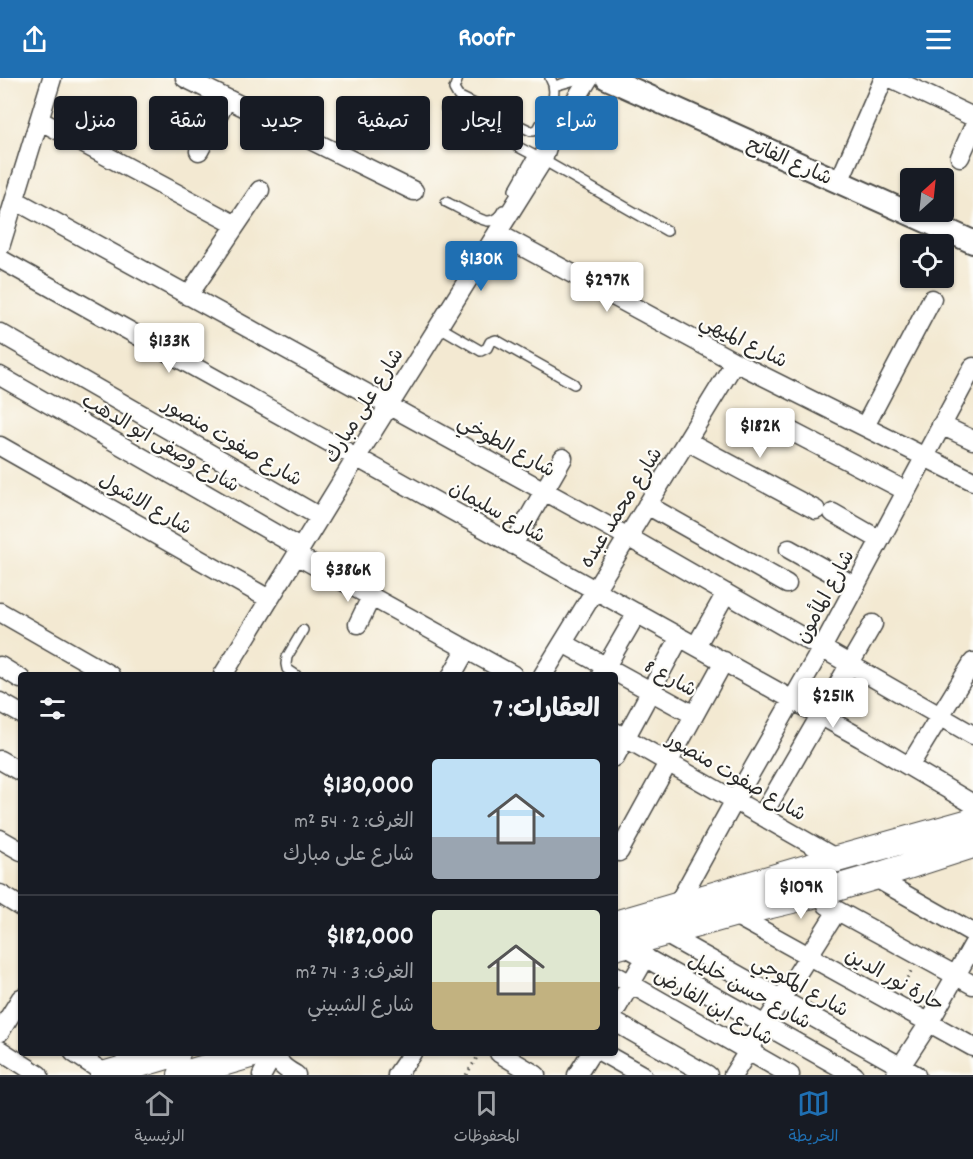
<!DOCTYPE html>
<html lang="ar">
<head>
<meta charset="utf-8">
<style>
	:root { --surface:#171b24; --page:#20242c; --text:#f1f3f6; --muted:#9ea1a6; --line:#363941; --accent:#1f6fb2 }
	body { margin:0; font-family:Dekko,"Playpen Sans Arabic",sans-serif; background:var(--page); color:var(--text); direction:rtl; height:100vh; display:flex; flex-direction:column; font-size:22px; white-space:nowrap }
	* { box-sizing:border-box; margin:0 }
	p { font-size:20px; color:var(--muted) }
	.icon { flex:none; width:33px; height:33px; fill:none; stroke:currentColor; stroke-width:2; stroke-linecap:round; stroke-linejoin:round }
	.map { position:relative; flex:1; overflow:hidden; direction:ltr }
	.panel { position:absolute; left:18px; top:594px; width:600px; height:384px; display:flex; flex-direction:column; background:var(--surface); border-radius:6px; box-shadow:0 2px 4px #0004; direction:rtl }
	.panel>* { flex:none }
	.hud { position:absolute; left:18px; top:18px; width:600px; height:54px; direction:rtl; display:flex; gap:12px }
	.needle { width:39px; rotate:27deg }
	.controls { position:absolute; left:900px; top:90px; display:grid; gap:12px }
	.controls a { display:grid; place-items:center; width:54px; height:54px; border-radius:6px; background:var(--surface); box-shadow:0 2px 4px #0004; font-size:30px }
	.price { position:absolute; translate:-50% -51px; padding:0 14px; border-radius:6px; background:#fff; color:#222; font-size:20px; line-height:39px; filter:drop-shadow(0 2px 3px #0008) }
	.price::after { content:''; position:absolute; left:50%; top:36px; width:18px; height:14px; margin-left:-9px; background:inherit; clip-path:polygon(0 0,100% 0,50% 100%) }
	.price.active { background:var(--accent); color:#fff }
	ul { padding:0; list-style:none }
	li { display:flex; align-items:center; gap:18px; height:150px; padding:0 18px }
	li+li { border-top:2px solid var(--line) }
	li span { display:grid; place-items:center; flex:none; width:168px; height:120px; border-radius:6px; color:#555 }
	li>.icon { margin-inline-start:auto }
	span .icon { width:72px; height:72px; fill:#fffc; stroke-width:1 }
	li b { font-size:26px }
	h2 { display:flex; justify-content:space-between; align-items:center; height:72px; padding:0 18px; font-size:26px }
	.chip { padding:0 21px; border-radius:6px; background:var(--surface); box-shadow:0 2px 4px #0004; font-size:21px; line-height:54px }
	.chip.active { background:var(--accent); color:#fff }
	header { display:flex; justify-content:space-between; align-items:center; height:78px; padding:0 18px; background:var(--accent); color:#fff; font-size:27px; font-weight:800 }
	.dock { display:flex; justify-content:space-around; align-items:center; height:84px; border-top:2px solid var(--line); background:var(--surface); font-size:16px; color:var(--muted) }
	.dock a { display:grid; justify-items:center; gap:3px }
	.dock .active { color:var(--accent) }
	.map>svg:first-child { display:block }
	.lines { fill:none; stroke-linecap:round; stroke-linejoin:round }
	.service-casing { stroke:#494844; stroke-width:12 }
	.minor-casing { stroke:#494844; stroke-width:21 }
	.tertiary-casing { stroke:#494844; stroke-width:26 }
	.secondary-casing { stroke:#494844; stroke-width:28 }
	.path { stroke:#494844; stroke-width:3; stroke-dasharray:1.5 4.5; stroke-linecap:butt }
	.service { stroke:#fff; stroke-width:9 }
	.minor { stroke:#fff; stroke-width:18 }
	.tertiary { stroke:#fff; stroke-width:22 }
	.secondary { stroke:#fff; stroke-width:26 }
	.labels { text-anchor:middle; stroke-width:4.5; stroke-linejoin:round; paint-order:stroke }
	.street-label { font-size:20px; fill:#2b2b2b; stroke:#fdfcf7 }
</style>
</head>
<body>
<header><svg class="icon" aria-label="menu" viewBox="0 0 24 24"><path d="M4 6h16M4 12h16M4 18h16"/></svg>Roofr<svg class="icon" aria-label="share" viewBox="0 0 24 24"><path d="M12 15V3M7 8l5-5 5 5M5 13v7h14v-7"/></svg></header>
<div class="map">
<svg width="973" height="997" viewBox="0 0 973 997">
	<rect width="100%" height="100%" fill="#fdfcf7"/>
	<filter id="ink" filterUnits="userSpaceOnUse"><feTurbulence type="fractalNoise" baseFrequency=".0167" numOctaves="2"/><feDisplacementMap in="SourceGraphic" scale="12" xChannelSelector="R" yChannelSelector="G"/><feConvolveMatrix kernelMatrix="1 2 1 2 8 2 1 2 1" color-interpolation-filters="sRGB"/></filter>
	<filter id="wash" filterUnits="userSpaceOnUse"><feTurbulence type="fractalNoise" baseFrequency=".008" numOctaves="4" result="noise"/><feDisplacementMap in="SourceGraphic" scale="24" xChannelSelector="R" yChannelSelector="G"/><feGaussianBlur stdDeviation="1.35" result="paint"/><feColorMatrix in="noise" values="0 0 0 0 0 0 0 0 0 0 0 0 0 0 0 0 0 1.4 0 .05"/><feComposite in="paint" operator="in"/></filter>
	<g filter="url(#wash)">
		<rect width="100%" height="100%" fill="#f3e9d2"/>
	</g>
	<g filter="url(#ink)">
		<g class="lines">
			<g class="service-casing">
				<path id="service" d="M458,0L454,11L458,18L531,53H534L538,51C546,36 561,17 550,0
					M554,8L582,0
					M446,31L543,82L667,153
					M514,112L534,77
					M446,124C455,128 480,143 488,143C495,143 500,138 503,132
					M438,248L481,273L487,270L490,264L496,262L574,306
					M296,597L287,591L286,586L287,579L303,552"/>
			</g>
			<g class="minor-casing">
				<path id="minor" d="M185,0L414,113
					M891,0L973,39
					M39,42L236,147
					M199,73L227,21
					M960,79L973,50
					M839,104L884,0
					M15,122L628,459L973,657
					M497,155L735,284L973,403
					M0,169L52,0
					M0,181L861,660L973,726
					M188,218L260,112
					M0,255L320,439
					M0,298L300,470
					M941,347L973,362
					M865,348L932,221
					M783,349L906,413
					M687,363L816,432
					M0,368L269,521
					M647,427L787,506
					M833,435L880,462
					M513,467L563,380
					M789,471L855,508
					M296,477L513,597
					M0,534L110,597
					M358,546L371,519
					M563,565L694,637
					M696,568L726,515
					M0,588L21,601
					M223,597L356,380L543,82L548,66L589,0
					M452,597L466,572
					M543,597L735,284
					M601,597L637,535
					M0,624L21,636
					M615,654L837,781
					M615,679L680,559
					M0,682L21,694
					M910,687L973,584
					M762,738L873,546
					M0,761L21,773
					M619,774L724,583
					M874,799L973,855
					M0,816L21,829
					M827,827L973,907
					M676,829L735,722L822,570L973,289
					M733,836L973,969
					M665,856L916,997
					M623,867L854,997
					M615,897L790,997
					M615,933L646,879
					M615,944L708,997
					M0,954L21,920
					M0,972L39,997
					M74,975L106,996
					M277,975C278,987 286,991 296,997
					M499,975L536,997
					M603,975L642,997
					M262,997L274,975
					M397,997L412,975
					M577,997L591,975
					M733,997L837,833
					M895,997L929,945L973,867"/>
			</g>
			<g class="tertiary-casing">
				<path id="tertiary" d="M607,0L973,164"/>
			</g>
			<g class="secondary-casing">
				<path id="secondary" d="M615,846L837,781L973,743
					M615,869L733,836L809,818L874,799L973,767
					M103,997L177,975
					M181,997L257,975"/>
			</g>
			<path class="path" d="M901,910L913,890
				M466,997L480,975"/>
			<use href="#service" class="service"/>
			<use href="#minor" class="minor"/>
			<use href="#tertiary" class="tertiary"/>
			<use href="#secondary" class="secondary"/>
		</g>
	</g>
	<g class="labels">
		<g class="street-label">
			<text transform="translate(790 82) rotate(24)" y="7">شارع الفاتح</text>
			<text transform="translate(744 262) rotate(27)" y="7">شارع الميهي</text>
			<text transform="translate(363 327) rotate(-58)" y="7">شارع على مبارك</text>
			<text transform="translate(233 363) rotate(30)" y="7">شارع صفوت منصور</text>
			<text transform="translate(161 364) rotate(30)" y="7">شارع وصفى ابو الدهب</text>
			<text transform="translate(507 367) rotate(29)" y="7">شارع الطوخي</text>
			<text transform="translate(146 425) rotate(30)" y="7">شارع الاشول</text>
			<text transform="translate(620 429) rotate(-58)" y="7">شارع محمد عبده</text>
			<text transform="translate(498 433) rotate(29)" y="7">شارع سليمان</text>
			<text transform="translate(824 518) rotate(-62)" y="7">شارع المأمون</text>
			<text transform="translate(671 599) rotate(29)" y="7">شارع 8</text>
			<text transform="translate(737 698) rotate(30)" y="7">شارع صفوت منصور</text>
			<text transform="translate(895 901) rotate(29)" y="7">حارة نور الدين</text>
			<text transform="translate(801 907) rotate(29)" y="7">شارع المكوجي</text>
			<text transform="translate(750 912) rotate(29)" y="7">شارع حسن خليل</text>
			<text transform="translate(714 928) rotate(30)" y="7">شارع ابن الفارض</text>
		</g>
	</g>
</svg>
<div class="controls">
<a><svg class="needle" viewBox="-14 -14 28 28"><path d="M0-13l5 13h-10z" fill="#e53935"/><path d="M0 13l5-13h-10z" fill="#9ea1a6"/></svg></a>
<a><svg class="icon" aria-label="locate" viewBox="0 0 24 24"><circle cx="12" cy="12" r="6"/><path d="M12 2v4M12 18v4M2 12h4M18 12h4"/></svg></a>
</div>
<b class="price active" style="left:481px;top:214px">$130K</b>
<b class="price" style="left:607px;top:235px">$297K</b>
<b class="price" style="left:169px;top:296px">$133K</b>
<b class="price" style="left:760px;top:381px">$182K</b>
<b class="price" style="left:348px;top:525px">$386K</b>
<b class="price" style="left:833px;top:651px">$251K</b>
<b class="price" style="left:801px;top:842px">$109K</b>
<div class="hud">
<a class="chip active">شراء</a>
<a class="chip">إيجار</a>
<a class="chip">تصفية</a>
<a class="chip">جديد</a>
<a class="chip">شقة</a>
<a class="chip">منزل</a>
</div>
<section class="panel">
<h2>العقارات: 7<svg class="icon" aria-label="filters" viewBox="0 0 24 24"><path d="M4 7h16M4 17h16"/><circle cx="9" cy="7" r="2"/><circle cx="15" cy="17" r="2"/></svg></h2>
<ul>
<li><span style="background:linear-gradient(#bfe0f5 65%,#9aa5b1 0)"><svg class="icon" aria-label="home" viewBox="0 0 24 24"><path d="M3 11l9-7 9 7M6 9v11h12V9"/></svg></span><div><b>$130,000</b><p>الغرف: 2 · 54 m²</p><p>شارع على مبارك</p></div></li>
<li><span style="background:linear-gradient(#dfe7d0 60%,#c2b280 0)"><svg class="icon" aria-label="home" viewBox="0 0 24 24"><path d="M3 11l9-7 9 7M6 9v11h12V9"/></svg></span><div><b>$182,000</b><p>الغرف: 3 · 74 m²</p><p>شارع الشبيني</p></div></li>
</ul>
</section>
</div>
<nav class="dock">
<a class="active"><svg class="icon" aria-label="map" viewBox="0 0 24 24"><path d="M3 6l6-2 6 2 6-2v14l-6 2-6-2-6 2zM9 4v14M15 6v14"/></svg>الخريطة</a>
<a><svg class="icon" aria-label="saved" viewBox="0 0 24 24"><path d="M7 4h10v16l-5-4-5 4z"/></svg>المحفوظات</a>
<a><svg class="icon" aria-label="home" viewBox="0 0 24 24"><path d="M3 11l9-7 9 7M6 9v11h12V9"/></svg>الرئيسية</a>
</nav>
</body>
</html>
